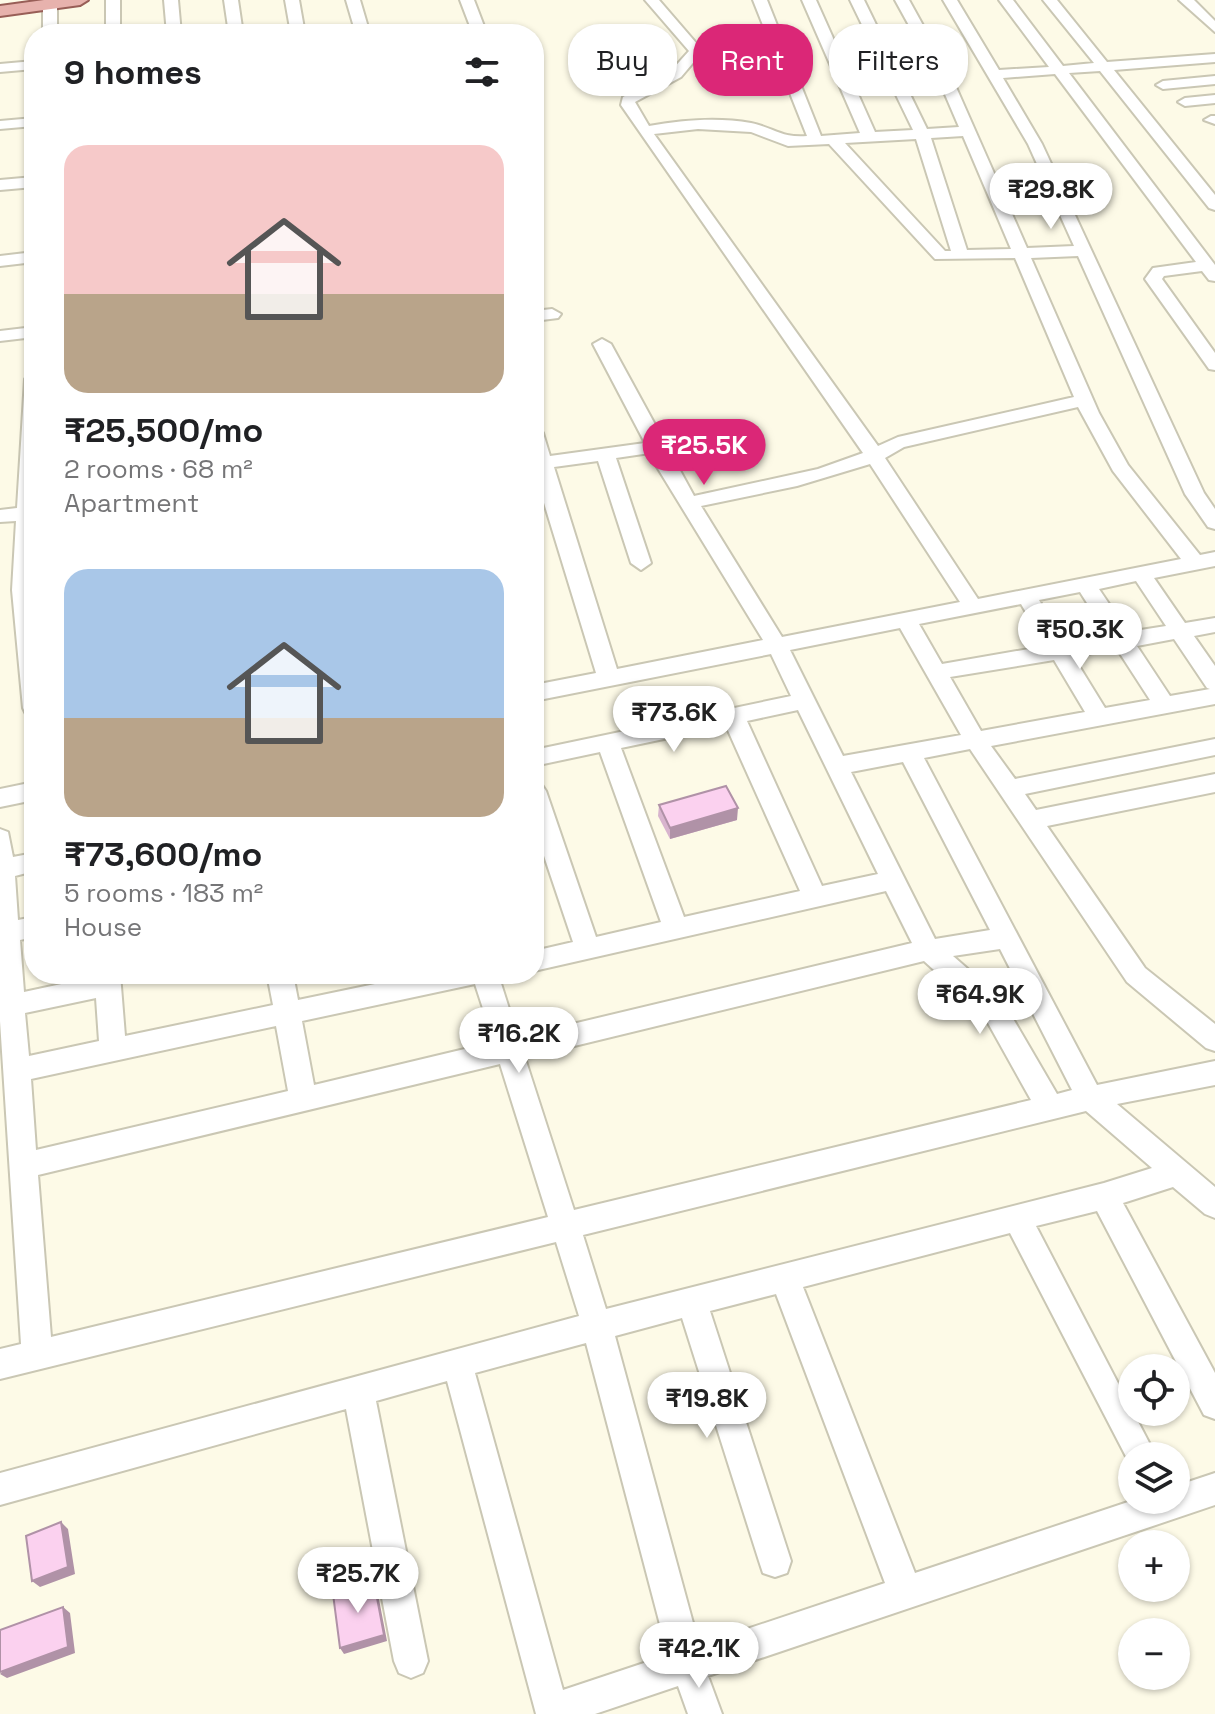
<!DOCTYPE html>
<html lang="en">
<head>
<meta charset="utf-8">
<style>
	:root { --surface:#fff; --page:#f2f2f2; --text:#202124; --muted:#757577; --accent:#db2777 }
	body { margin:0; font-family:"Space Grotesk",sans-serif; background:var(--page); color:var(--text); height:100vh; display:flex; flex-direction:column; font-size:30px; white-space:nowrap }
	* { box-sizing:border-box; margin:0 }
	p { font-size:26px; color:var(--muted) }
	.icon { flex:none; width:44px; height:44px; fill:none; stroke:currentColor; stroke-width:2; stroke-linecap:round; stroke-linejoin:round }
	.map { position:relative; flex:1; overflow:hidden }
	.drawer { position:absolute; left:24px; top:24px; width:520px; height:960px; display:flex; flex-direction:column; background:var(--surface); border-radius:32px; box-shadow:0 2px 6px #0004 }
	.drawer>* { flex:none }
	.hud { position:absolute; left:568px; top:24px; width:526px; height:72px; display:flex; gap:16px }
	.fabs { position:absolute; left:1118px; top:1354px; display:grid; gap:16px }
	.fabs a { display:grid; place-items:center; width:72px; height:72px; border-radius:50%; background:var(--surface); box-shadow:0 2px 6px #0004; font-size:40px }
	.price { position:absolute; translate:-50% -68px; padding:0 18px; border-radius:28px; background:#fff; color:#222; font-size:26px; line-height:52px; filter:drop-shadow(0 2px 4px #0008) }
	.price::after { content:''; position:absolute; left:50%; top:48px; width:24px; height:18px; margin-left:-12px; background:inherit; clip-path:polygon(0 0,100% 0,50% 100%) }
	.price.selected { background:var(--accent); color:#fff }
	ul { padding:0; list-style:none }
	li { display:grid; align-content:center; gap:16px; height:424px; padding:0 40px }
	li span { display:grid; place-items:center; height:248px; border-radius:24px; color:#555 }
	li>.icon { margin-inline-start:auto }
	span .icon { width:144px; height:144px; fill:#fffc; stroke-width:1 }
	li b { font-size:34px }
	h2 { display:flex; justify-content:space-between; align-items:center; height:96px; padding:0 40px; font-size:34px }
	.tag { padding:0 28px; border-radius:32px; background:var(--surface); box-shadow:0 2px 6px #0004; font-size:28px; line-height:72px }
	.tag.selected { background:var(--accent); color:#fff }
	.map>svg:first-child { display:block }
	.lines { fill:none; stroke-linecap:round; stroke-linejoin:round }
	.minor-casing { stroke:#cac7b4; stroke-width:4 }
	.major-casing { stroke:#985e57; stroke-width:4 }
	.minor { fill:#fff; fill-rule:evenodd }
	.major { fill:#e7b2ad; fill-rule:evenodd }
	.wall { fill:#d8b4ce }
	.shaded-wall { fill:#b092a7 }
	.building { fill:#fbd1ef; stroke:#b092a7; stroke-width:2 }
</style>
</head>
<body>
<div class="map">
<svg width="1215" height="1714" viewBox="0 0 1215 1714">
	<rect width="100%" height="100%" fill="#fdfae7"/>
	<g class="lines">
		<g class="minor-casing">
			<path id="minor" d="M50,0L57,4V34H43V4Z
				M106,0H120V34H106Z
				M164,0H178L181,34H167Z
				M224,0H238L243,34H229Z
				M285,0H299L305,34H291Z
				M346,0H360L370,34H356Z
				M460,0H474L487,34H473Z
				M645,0H659L703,51L681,77L635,102L649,126C682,120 718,117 751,123C775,128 780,138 807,136L753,0H767L821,136L860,133L802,0H816L875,132L913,130L850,0H864L927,129L959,127L938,78L895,0H909L952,78L1027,248L1074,246L1028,144L943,0H957L999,70L1049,67L999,0H1013L1063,66L1094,63L1043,0H1057L1107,62L1215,54V62L1114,70L1215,195V210L1209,208L1100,71L1069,73L1215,265V281L1209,280L1202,271L1164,276L1162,279L1215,353V370L1209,369L1145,279L1153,268L1196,262L1055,74L1003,78L1042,144L1204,493L1215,509V529L1208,527L1185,494L1078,256L1031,258L1099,413L1128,465L1200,555L1215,552V566L1154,578L1185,623L1215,618V632L1194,636L1215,666V704L991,746L1015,779L1215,739V755L1025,794L1036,810L1215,774V792L1047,826L1145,968L1215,1024V1051L1206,1048L1127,982L970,749L924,758L1097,1085L1215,1061V1085L1117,1104L1215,1187V1218L1205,1214L1173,1187L1123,1203L1215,1373V1419L1204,1415L1097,1211L1036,1226L1156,1456H1132V1468L1010,1233L803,1287L915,1573L1134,1500H1176V1486L1215,1473V1505L708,1676L722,1714H688L678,1686L595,1714H536L447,1381L376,1401L428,1661L423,1673L411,1678L399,1673L394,1661L346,1409L0,1505V1473L579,1316L556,1242L0,1379V1349L21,1344L0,1021V829L8,832L13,857L34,853V871L15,876L18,920L34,917V937L20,940L24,992L94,977V974H120L125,1036L273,1005L267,974H293L298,1000L423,974H498L518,1037L912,943L886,891L534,971V951L573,942L534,826V782L542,785L546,791L596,937L661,922L600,752L534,766V750L791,696L771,654L534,701V685L596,673L534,470V427L543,433L550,456L645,443L593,344L602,339L611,344L694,496L818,469L863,453L621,105L623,97L671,71L689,51ZM698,129L751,132L788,146L829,144L935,259L1015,258L1074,397L898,437L878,446L654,134ZM963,136L1011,249L967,250L931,138ZM916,139L951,251H945L845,143ZM1078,407L1113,471L1181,559L978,599L885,458L904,447ZM650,453L657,467L763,640L617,669L554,467L598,461L631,563L641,570L651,563L616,458ZM870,464L960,602L782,637L701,506L797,486ZM1136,581L1166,626L1128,632L1099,589ZM1080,592L1108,636L1065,643L1039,600ZM1021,604L1046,646L942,664L919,624ZM900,628L961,735L843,756L790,650ZM1174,639L1207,688L1210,689L1170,696L1137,646ZM1117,649L1150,700L1105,708L1073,656ZM1054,660L1085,712L981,731L950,677ZM798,710L878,874L822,886L747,721ZM726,726L800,891L684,917L621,748ZM903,762L990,930L935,939L851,772ZM1000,949L1072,1090L1057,1094L1001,998L953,956ZM924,961L983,1014L1031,1100L574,1210L525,1058ZM475,984L494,1042L314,1085L302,1021ZM96,998L99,1041L29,1056L25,1013ZM276,1026L288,1091L36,1150L31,1079ZM500,1064L548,1217L51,1337L38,1175ZM1086,1111L1152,1168L1104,1183L606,1309L583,1235ZM776,1294L885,1583L699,1645L615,1336L682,1318L759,1561L763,1573L775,1577L787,1573L791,1561L710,1311ZM586,1343L668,1655L563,1690L475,1373Z
				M1179,0H1194L1215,21V32Z
				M34,61V69L0,72V64Z
				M1215,76V84L1163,89L1156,85L1163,81Z
				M1215,95V103L1185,106L1178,102L1185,98Z
				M1211,116H1215V124L1204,120Z
				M34,118V126L0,129V121Z
				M34,177V187L0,190V180Z
				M34,252V262L0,266V256Z
				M552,309L561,314L558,318L534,321V311Z
				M34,327V337L0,341V331Z
				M34,374V716L26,714L23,708L12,590L16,521L0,522V510L17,508L25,379Z
				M34,782V800L0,807V789Z"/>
		</g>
		<g class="major-casing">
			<path id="major" d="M44,0H88L80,5L0,16V6Z"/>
		</g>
		<use href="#minor" class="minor"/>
		<use href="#major" class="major"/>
	</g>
	<path class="wall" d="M659,805L737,820L670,839L658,816Z"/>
	<path class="shaded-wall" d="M738,808L737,820L670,839V828Z
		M61,1522L68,1529L75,1574L40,1587L32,1581Z
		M374,1582L377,1589L387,1641L344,1654L340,1648Z
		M63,1607L70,1613L75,1653L7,1678L0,1674Z"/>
	<path class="building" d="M726,786L738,808L670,828L659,805Z
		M61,1522L68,1567L32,1581L26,1536Z
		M374,1582L384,1635L340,1648L333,1594Z
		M63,1607L68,1647L0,1672V1630Z"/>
</svg>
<div class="fabs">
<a><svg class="icon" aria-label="locate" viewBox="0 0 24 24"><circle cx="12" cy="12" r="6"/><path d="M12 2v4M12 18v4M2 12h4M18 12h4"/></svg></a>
<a><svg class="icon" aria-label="layers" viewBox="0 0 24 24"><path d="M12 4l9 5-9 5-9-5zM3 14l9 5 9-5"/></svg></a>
<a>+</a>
<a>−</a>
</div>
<b class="price" style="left:1051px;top:231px">₹29.8K</b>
<b class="price selected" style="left:704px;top:487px">₹25.5K</b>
<b class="price" style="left:1080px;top:671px">₹50.3K</b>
<b class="price" style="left:674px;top:754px">₹73.6K</b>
<b class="price" style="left:980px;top:1036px">₹64.9K</b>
<b class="price" style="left:519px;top:1075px">₹16.2K</b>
<b class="price" style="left:707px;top:1440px">₹19.8K</b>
<b class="price" style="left:358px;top:1615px">₹25.7K</b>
<b class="price" style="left:699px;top:1690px">₹42.1K</b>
<div class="hud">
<a class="tag">Buy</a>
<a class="tag selected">Rent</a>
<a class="tag">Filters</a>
</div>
<section class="drawer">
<h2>9 homes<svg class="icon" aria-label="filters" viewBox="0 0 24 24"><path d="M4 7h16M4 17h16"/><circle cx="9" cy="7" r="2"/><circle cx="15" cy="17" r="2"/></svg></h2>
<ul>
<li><span style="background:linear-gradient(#f6c9c9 60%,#b9a48a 0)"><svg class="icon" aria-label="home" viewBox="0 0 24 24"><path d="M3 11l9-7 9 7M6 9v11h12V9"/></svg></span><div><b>₹25,500/mo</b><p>2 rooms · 68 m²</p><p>Apartment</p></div></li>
<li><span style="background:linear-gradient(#a9c7e8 60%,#b9a48a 0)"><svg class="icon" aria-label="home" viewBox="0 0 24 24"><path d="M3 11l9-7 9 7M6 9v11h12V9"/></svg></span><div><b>₹73,600/mo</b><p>5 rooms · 183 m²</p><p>House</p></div></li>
</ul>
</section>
</div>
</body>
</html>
